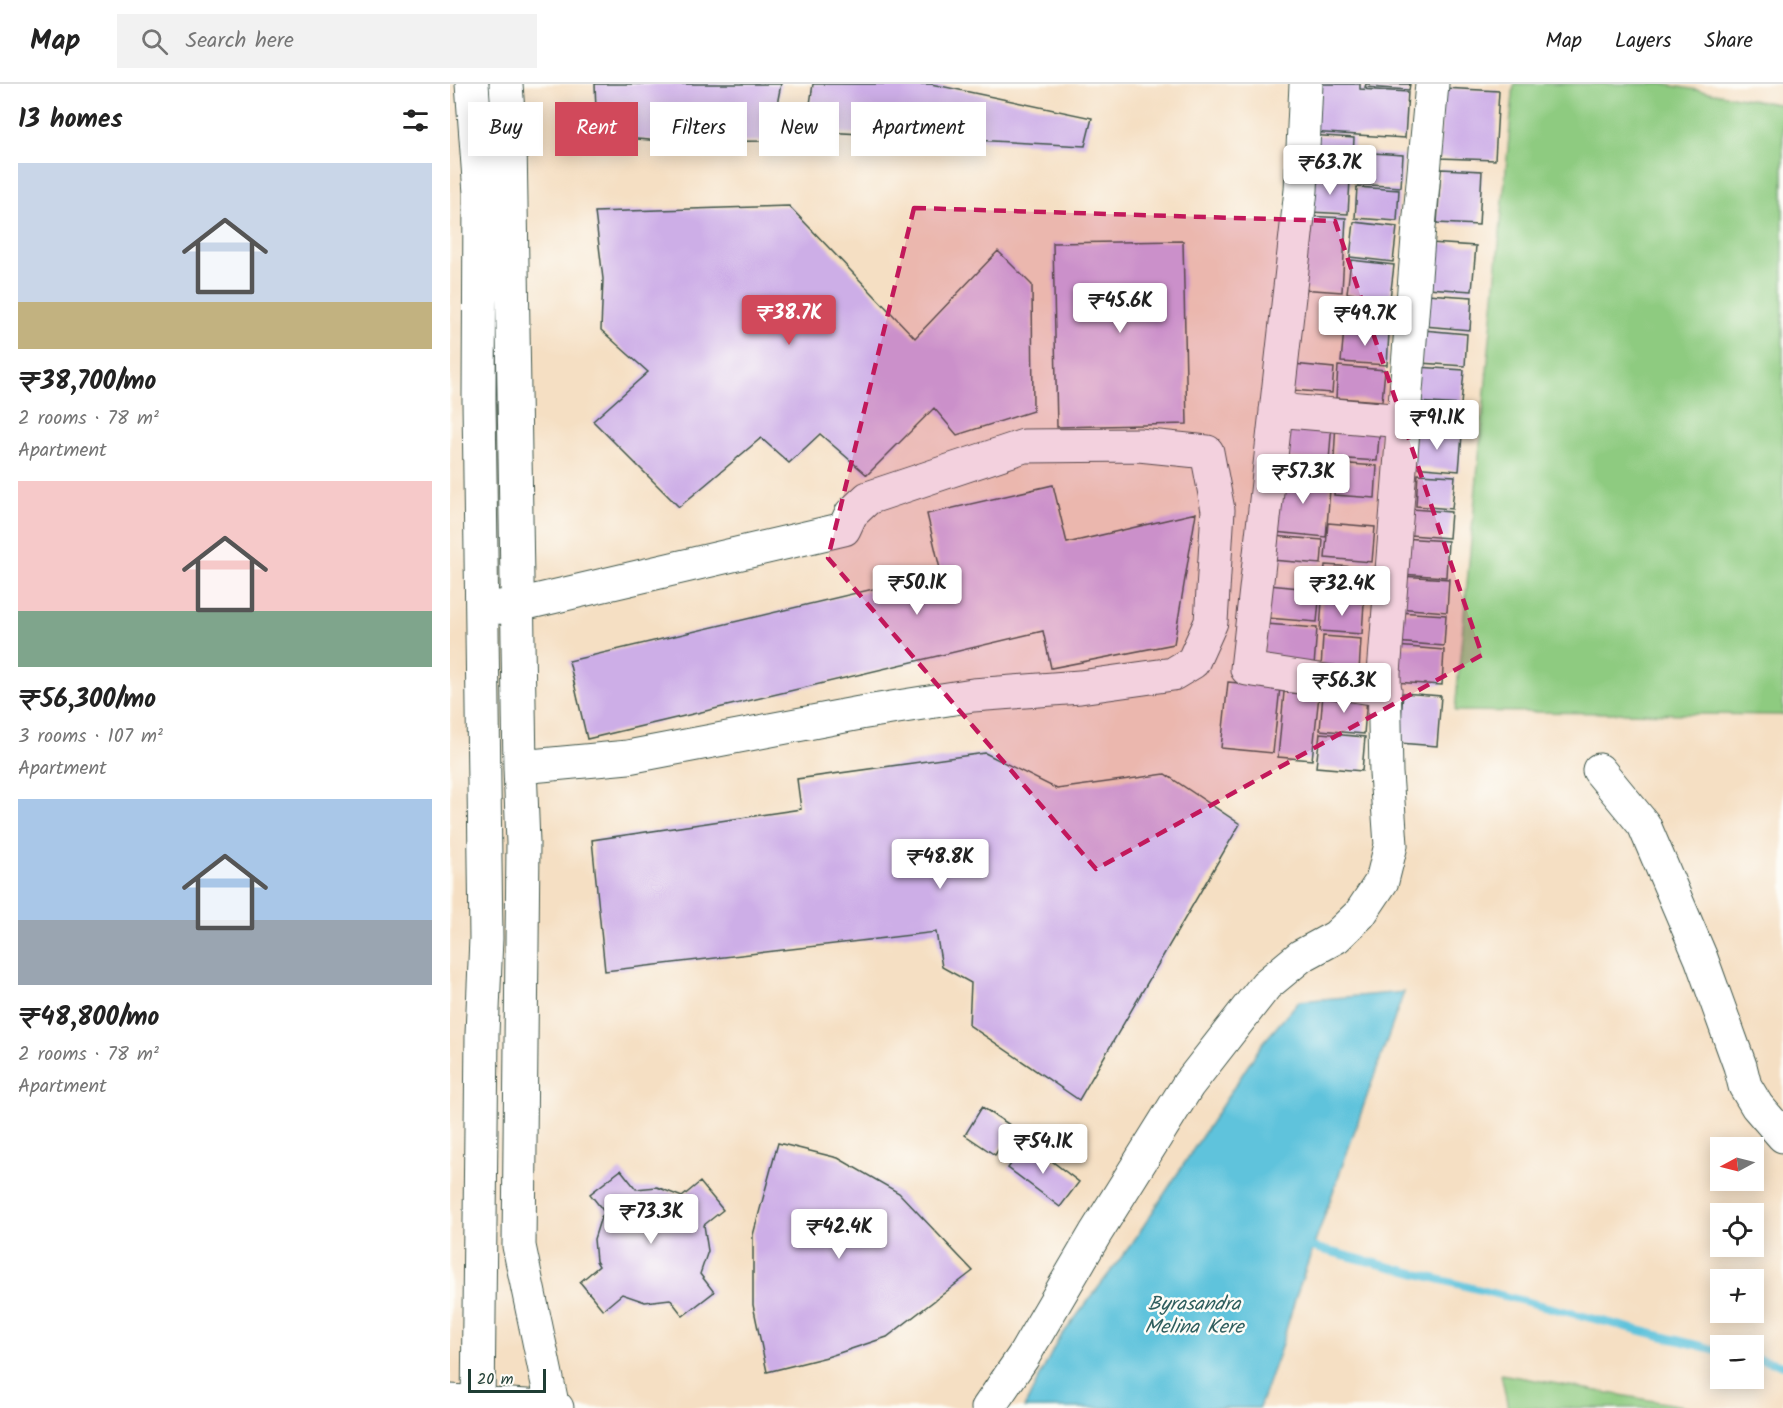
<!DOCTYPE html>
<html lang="en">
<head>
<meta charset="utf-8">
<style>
	:root { --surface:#fff; --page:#f2f2f2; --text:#222; --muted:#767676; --line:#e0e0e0; --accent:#d1495b }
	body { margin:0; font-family:Kalam,sans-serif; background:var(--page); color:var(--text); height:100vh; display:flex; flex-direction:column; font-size:22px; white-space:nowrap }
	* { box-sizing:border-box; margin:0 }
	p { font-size:20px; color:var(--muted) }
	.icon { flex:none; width:33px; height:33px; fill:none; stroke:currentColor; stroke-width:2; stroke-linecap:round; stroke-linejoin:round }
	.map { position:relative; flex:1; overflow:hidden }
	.details { display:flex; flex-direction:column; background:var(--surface); width:450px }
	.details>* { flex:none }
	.banner { position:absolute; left:18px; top:18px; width:570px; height:54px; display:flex; gap:12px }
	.needle { width:39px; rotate:263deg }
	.tools { position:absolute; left:1260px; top:1053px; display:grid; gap:12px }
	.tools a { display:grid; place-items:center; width:54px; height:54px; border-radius:0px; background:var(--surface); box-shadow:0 3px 15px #0003; font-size:30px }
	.scale { position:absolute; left:18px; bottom:15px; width:78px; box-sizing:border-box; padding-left:6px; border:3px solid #1f3d34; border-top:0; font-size:16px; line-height:21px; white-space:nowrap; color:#1f3d34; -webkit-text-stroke:4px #fdfcf7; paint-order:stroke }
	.price { position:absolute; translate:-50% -51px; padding:0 14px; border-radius:6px; background:#fff; color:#222; font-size:20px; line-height:39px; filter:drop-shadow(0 2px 3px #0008) }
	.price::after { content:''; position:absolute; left:50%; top:36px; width:18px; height:14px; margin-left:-9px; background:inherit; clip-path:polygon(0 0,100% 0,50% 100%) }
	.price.on { background:var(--accent); color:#fff }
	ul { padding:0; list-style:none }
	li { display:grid; align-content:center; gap:12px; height:318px; padding:0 18px }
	li span { display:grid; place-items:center; height:186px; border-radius:0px; color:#555 }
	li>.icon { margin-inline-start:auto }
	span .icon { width:108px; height:108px; fill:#fffc; stroke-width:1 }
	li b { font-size:26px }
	h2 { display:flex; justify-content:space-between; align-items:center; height:72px; padding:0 18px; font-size:26px }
	.chip { padding:0 21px; border-radius:0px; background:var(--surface); box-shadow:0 3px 15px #0003; font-size:21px; line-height:54px }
	.chip.on { background:var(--accent); color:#fff }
	header { display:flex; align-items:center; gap:36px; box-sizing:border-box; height:84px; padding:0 30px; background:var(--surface); border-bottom:2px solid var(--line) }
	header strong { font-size:28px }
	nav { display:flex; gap:33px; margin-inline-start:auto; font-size:21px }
	.search { width:420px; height:54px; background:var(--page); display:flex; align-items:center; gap:15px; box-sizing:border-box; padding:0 21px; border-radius:0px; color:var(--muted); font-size:22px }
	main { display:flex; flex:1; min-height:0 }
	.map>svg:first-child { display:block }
	.green { fill:#8ecb80; stroke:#56845a; stroke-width:1.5 }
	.water { fill:#5ec3dc; stroke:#3e8088; stroke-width:1.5 }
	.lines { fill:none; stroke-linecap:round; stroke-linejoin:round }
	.stream { stroke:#5ec3dc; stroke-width:8 }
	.building { fill:#cdaee7 }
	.minor-casing { stroke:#3f5549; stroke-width:35 }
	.minor { stroke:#fff; stroke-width:33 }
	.marked { fill:#c2185b; fill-opacity:0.2; stroke:#c2185b; stroke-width:4.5; stroke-dasharray:12 8; stroke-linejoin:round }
	.labels { text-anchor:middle; stroke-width:5; stroke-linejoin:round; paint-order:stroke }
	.water-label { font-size:20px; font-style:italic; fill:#2f5e5e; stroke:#fdfcf7 }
</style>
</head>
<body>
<header>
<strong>Map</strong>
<div class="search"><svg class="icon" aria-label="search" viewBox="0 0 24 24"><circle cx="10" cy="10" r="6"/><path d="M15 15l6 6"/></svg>Search here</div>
<nav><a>Map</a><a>Layers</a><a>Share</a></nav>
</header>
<main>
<section class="details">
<h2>13 homes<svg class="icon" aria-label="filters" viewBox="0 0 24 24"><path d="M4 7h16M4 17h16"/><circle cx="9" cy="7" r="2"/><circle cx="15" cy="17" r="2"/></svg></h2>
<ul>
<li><span style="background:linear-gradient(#c9d6e8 75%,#c2b280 0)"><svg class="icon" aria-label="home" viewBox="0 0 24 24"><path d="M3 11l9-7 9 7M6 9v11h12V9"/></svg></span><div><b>₹38,700/mo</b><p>2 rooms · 78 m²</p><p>Apartment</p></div></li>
<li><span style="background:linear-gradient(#f6c9c9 70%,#7fa58c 0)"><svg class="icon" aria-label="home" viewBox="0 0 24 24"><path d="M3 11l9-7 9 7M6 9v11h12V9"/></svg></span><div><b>₹56,300/mo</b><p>3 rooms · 107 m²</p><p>Apartment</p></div></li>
<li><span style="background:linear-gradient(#a9c7e8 65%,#9aa5b1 0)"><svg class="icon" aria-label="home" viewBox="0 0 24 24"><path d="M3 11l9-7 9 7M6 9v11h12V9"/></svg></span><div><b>₹48,800/mo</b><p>2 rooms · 78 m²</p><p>Apartment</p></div></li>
</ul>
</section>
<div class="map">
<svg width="1333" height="1324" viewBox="0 0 1333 1324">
	<rect width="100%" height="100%" fill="#fdfcf7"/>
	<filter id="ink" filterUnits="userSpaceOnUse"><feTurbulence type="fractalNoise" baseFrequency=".0167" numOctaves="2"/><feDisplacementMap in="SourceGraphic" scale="12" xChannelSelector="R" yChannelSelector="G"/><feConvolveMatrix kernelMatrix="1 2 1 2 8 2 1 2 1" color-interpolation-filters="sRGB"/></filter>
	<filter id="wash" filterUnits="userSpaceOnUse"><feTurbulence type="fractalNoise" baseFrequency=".008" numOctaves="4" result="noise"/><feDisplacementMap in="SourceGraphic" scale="24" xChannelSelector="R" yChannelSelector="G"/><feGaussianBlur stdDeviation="1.35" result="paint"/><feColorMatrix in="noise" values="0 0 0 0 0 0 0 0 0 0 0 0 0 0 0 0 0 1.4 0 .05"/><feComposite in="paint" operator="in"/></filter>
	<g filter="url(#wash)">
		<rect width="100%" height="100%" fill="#f5dfc3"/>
		<path class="green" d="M1064,0H1212L1333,21V631L1005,627Z
			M1051,1290L1244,1324H1058Z"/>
		<path class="water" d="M954,908L846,1212L830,1266L809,1324H574L607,1258L683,1158L812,960L849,917Z"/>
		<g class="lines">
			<path class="stream" d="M854,1161L1270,1267
				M1304,1274L1333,1281"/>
		</g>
		<g id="blocks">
			<path class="building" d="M145,0H331L320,57L226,58L147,52Z
				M363,0H481L642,34L635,62L356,47Z
				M864,0H910V5L958,8L955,54L860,48Z
				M916,0H960L959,6L915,3Z
				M993,4L1049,7L1045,76L989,74Z
				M859,51L904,54L902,91L857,88Z
				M908,68L953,71L951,103L906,100Z
				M991,85L1032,87L1029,141L987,139Z
				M862,93L900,96L898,130L860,128Z
				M907,103L949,106L947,137L905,134Z
				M339,122L465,254L548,167L582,201L583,327L507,351L484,324L417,391L370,350L339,379L311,354L229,423L143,337L198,288L151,246L153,195L145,128Z
				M854,132L896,134L892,208L850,205Z
				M904,138L947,143L943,178L900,173Z
				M733,157L737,340L607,343L603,159Z
				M980,159L1026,162L1022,207L977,204Z
				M901,176L944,181L940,215L897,209Z
				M976,210L1022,213L1020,246L974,242Z
				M894,214L939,217L937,245L892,241Z
				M894,245L939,249L937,281L891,278Z
				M973,246L1017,250L1015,282L970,279Z
				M843,280L884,284L882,309L841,306Z
				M888,282L935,286L932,317L886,314Z
				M968,283L1014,286L1011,321L966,318Z
				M835,334L882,338L879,377L832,373Z
				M886,338L930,341L927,377L884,374Z
				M964,348L1012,351L1009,387L962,383Z
				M886,379L927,382L925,414L884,411Z
				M829,390L881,394L876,453L824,448Z
				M968,390L1005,392L1002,425L966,422Z
				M603,401L617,459L746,429L724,560L601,584L593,547L137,655L119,577L491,489L477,430Z
				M962,425L1001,428L999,454L960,451Z
				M878,439L925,443L922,478L875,474Z
				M823,452L873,456L871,480L821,476Z
				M952,454L998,457L996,493L950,490Z
				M875,481L919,484L917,515L873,512Z
				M950,492L999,495L997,528L947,524Z
				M819,501L870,506L867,538L817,534Z
				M872,516L914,519L912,550L870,547Z
				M947,528L996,531L994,562L945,558Z
				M816,540L867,544L864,582L813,578Z
				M873,552L911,555L909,587L871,584Z
				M946,562L994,566L992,601L943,598Z
				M778,598L830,603L823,669L771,664Z
				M834,608L869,611L862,676L828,673Z
				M953,609L991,612L987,662L949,659Z
				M873,610L917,614L914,650L870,646Z
				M870,649L915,653L912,687L866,683Z
				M535,669L607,705L715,690L790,740L629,1016L519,941L521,899L492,883L486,848L155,887L142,756L351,725L347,695Z
				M532,1023L563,1043L545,1071L515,1051Z
				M577,1058L629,1098L610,1123L558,1084Z
				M328,1059L388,1074L449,1109L523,1187L437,1253L377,1273L317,1288L303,1221V1151Z
				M171,1086L186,1105L207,1103L232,1113L250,1098L273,1126L254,1141L258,1167L250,1190L264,1208L233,1232L220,1215L195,1218L172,1210L153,1226L130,1198L149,1182L146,1177L144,1155L151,1133L155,1129L140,1110Z"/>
		</g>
	</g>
	<g filter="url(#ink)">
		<use href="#blocks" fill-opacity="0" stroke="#3f5549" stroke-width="1.5"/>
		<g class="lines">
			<g class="minor-casing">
				<path id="minor" d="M22,0L30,109L29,317L36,854L32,950L28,1324
					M56,0L60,57L70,683L73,759L69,1162L103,1324
					M856,0L851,106L797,585L935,606
					M826,326L953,337
					M32,525L68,521L394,445L401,430L418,414L574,362L689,361L757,368L768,426L761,538L743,578L723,590L630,603L523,611L410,629L178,673L70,683
					M1149,686L1194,741L1251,874L1290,982L1295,1002L1307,1022L1333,1052
					M0,1317L107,1324
					M538,1324L573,1273L645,1150L738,1001L816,901L851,872L886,853L910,830L932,797L941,761L936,689L934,589L968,154L982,0"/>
			</g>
			<use href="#minor" class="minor"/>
		</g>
	</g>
	<path class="marked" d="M464,124L885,137L1032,571L646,785L378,474Z"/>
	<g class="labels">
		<g class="water-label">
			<text x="744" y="1226">Byrasandra<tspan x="744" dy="23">Melina Kere</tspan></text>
		</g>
	</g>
</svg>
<div class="tools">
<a><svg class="needle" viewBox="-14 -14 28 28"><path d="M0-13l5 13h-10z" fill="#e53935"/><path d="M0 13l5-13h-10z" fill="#767676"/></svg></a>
<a><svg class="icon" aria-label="locate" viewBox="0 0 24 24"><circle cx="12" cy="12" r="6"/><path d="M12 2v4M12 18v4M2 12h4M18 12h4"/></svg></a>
<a>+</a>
<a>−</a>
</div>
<div class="scale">20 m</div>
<b class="price" style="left:880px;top:112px">₹63.7K</b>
<b class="price" style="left:670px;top:250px">₹45.6K</b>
<b class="price on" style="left:339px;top:262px">₹38.7K</b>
<b class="price" style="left:915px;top:263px">₹49.7K</b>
<b class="price" style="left:987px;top:367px">₹91.1K</b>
<b class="price" style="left:853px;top:421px">₹57.3K</b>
<b class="price" style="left:467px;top:532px">₹50.1K</b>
<b class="price" style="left:892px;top:533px">₹32.4K</b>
<b class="price" style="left:894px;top:630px">₹56.3K</b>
<b class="price" style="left:490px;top:806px">₹48.8K</b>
<b class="price" style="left:593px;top:1091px">₹54.1K</b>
<b class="price" style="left:201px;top:1161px">₹73.3K</b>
<b class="price" style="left:389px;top:1176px">₹42.4K</b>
<div class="banner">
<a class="chip">Buy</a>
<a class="chip on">Rent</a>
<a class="chip">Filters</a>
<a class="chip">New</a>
<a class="chip">Apartment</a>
</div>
</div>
</main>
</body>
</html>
